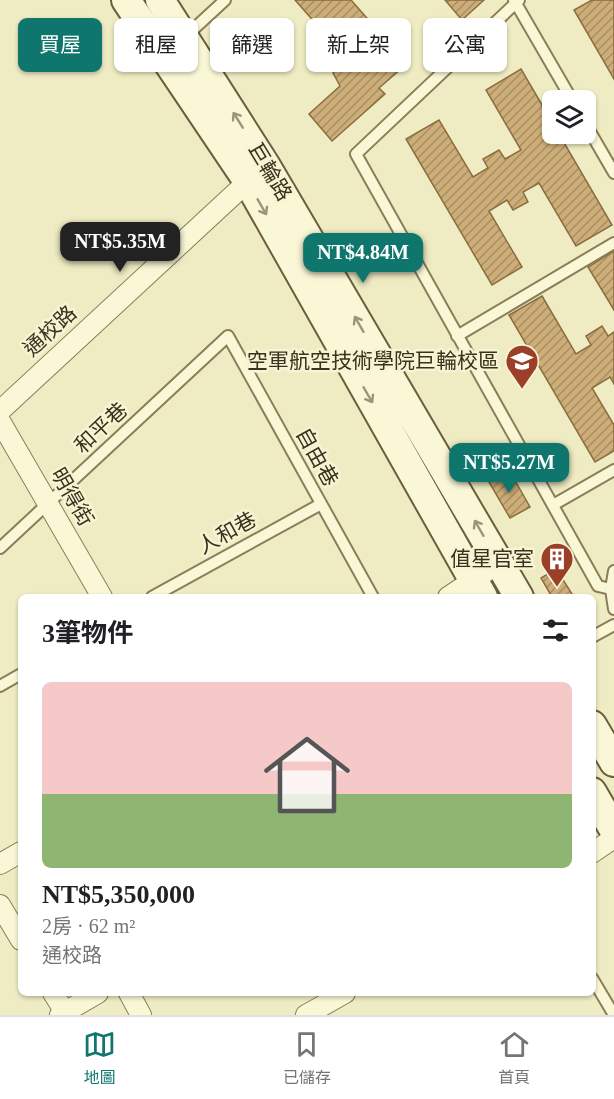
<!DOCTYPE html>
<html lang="zh-TW">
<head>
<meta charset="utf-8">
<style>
	:root { --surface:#fff; --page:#f6f6f6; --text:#202124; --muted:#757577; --line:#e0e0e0; --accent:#0f766e }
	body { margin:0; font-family:"Times New Roman","Noto Sans TC",serif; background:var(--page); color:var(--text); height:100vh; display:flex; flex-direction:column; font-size:22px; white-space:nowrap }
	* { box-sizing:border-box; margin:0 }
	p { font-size:20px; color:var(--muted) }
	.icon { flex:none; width:33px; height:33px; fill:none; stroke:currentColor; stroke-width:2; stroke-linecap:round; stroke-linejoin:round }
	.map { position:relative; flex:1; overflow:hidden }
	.panel { position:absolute; left:18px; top:594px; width:578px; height:402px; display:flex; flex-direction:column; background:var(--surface); border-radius:9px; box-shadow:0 2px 4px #0004 }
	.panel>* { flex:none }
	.guide { position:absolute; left:18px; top:18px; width:579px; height:54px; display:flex; gap:12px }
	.fabs { position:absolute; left:542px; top:90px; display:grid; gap:12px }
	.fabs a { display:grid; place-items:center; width:54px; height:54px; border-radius:9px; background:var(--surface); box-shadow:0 2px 4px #0004; font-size:30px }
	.price { position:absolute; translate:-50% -51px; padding:0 14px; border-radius:12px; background:var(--accent); color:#fff; font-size:20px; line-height:39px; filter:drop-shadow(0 2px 3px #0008) }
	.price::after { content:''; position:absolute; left:50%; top:36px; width:18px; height:14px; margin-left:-9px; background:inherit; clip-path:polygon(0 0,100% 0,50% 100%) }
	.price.on { background:#222; color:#fff }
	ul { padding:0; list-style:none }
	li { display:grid; align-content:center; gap:12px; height:318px; padding:0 24px }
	li span { display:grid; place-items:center; height:186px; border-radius:9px; color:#555 }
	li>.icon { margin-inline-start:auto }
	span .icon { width:108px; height:108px; fill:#fffc; stroke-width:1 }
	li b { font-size:26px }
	h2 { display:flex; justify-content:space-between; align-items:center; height:72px; padding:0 24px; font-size:26px }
	.tag { padding:0 21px; border-radius:9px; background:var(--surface); box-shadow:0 2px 4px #0004; font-size:21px; line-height:54px }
	.tag.on { background:var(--accent); color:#fff }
	.menu { display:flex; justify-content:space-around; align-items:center; height:84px; border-top:2px solid var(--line); background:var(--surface); font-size:16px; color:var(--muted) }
	.menu a { display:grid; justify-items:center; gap:3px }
	.menu .on { color:var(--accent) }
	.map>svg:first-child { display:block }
	.building { fill:url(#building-hatch); stroke:#8a6d3f; stroke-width:1.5 }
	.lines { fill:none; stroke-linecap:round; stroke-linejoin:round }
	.lane-casing { stroke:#8a7e59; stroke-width:14 }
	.street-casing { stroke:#8a7e59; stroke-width:22 }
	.secondary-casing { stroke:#6c5e3d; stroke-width:32 }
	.lane { stroke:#faf7d7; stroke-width:10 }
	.street { stroke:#faf7d7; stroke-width:20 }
	.secondary { stroke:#faf7d7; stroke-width:28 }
	.oneway { stroke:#9a947a }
	.labels { text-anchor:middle; stroke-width:5; stroke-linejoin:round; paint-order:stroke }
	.street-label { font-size:21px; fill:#3a311e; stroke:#f6f4d3 }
	.poi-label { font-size:21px; fill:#3a311e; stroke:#f6f4d3; text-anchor:end }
</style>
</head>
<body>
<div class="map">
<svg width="614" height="1015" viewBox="0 0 614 1015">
	<defs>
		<pattern id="building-hatch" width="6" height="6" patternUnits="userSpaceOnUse" patternTransform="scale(1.5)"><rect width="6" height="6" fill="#ceae78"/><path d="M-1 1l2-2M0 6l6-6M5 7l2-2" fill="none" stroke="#a88e62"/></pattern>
	</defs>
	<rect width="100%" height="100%" fill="#efecc3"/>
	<path class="building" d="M295,0H351L388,42L382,48L401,69L379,88L385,94L332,141L309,114L340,86L333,73L348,60Z
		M445,0H484L462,20Z
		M592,0H614V79L574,10Z
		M521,69L552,122V134H559L612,225L576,246L539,183L523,192L528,202L513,210L507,200L489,211L522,267L492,285L406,139L439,120L473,177L488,168L483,159L499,150L505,159L521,150L486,90Z
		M614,251V310L588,267Z
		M542,296L576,354L591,345L586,336L602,326L608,336L614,332V384L610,377L592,388L614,425V451L595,462L509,315Z
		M509,470L530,507L510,518L489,482Z
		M556,569L574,597H552L541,578Z"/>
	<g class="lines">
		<g class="lane-casing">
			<path id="lane" d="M514,0L572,100
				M519,0L356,154L598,586L611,589
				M186,36L225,0
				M585,123L614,173
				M457,336L614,243
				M553,505L614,470
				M0,548L228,336L373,597
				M614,571L611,589L614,609
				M152,597L321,504
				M592,637L614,625
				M0,686L21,674
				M592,978L614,1015"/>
		</g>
		<g class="street-casing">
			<path id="street" d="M0,411L257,173
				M0,421L102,597
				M448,597L499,563
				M592,853L614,838
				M0,864L21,852
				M0,905L21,940
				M53,993L65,1012
				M129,993L141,1015
				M60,1015L98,993
				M306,1015L345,993"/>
		</g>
		<g class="secondary-casing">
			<path id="secondary" d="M126,0L247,180L483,597
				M160,0L266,166L519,597
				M592,725L614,762
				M592,792L614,830"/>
		</g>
		<use href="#lane" class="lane"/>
		<use href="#street" class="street"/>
		<use href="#secondary" class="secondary"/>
	</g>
	<defs><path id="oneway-shaft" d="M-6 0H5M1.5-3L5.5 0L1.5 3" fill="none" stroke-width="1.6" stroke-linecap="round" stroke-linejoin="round" transform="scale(1.5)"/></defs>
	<g class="oneway">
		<use href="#oneway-shaft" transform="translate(238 120) rotate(-122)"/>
		<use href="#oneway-shaft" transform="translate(262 207) rotate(60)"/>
		<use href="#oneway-shaft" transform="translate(359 324) rotate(-120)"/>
		<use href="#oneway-shaft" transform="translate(368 395) rotate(60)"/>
		<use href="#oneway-shaft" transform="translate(479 528) rotate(-120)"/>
	</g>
	<defs>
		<g id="university-pin" transform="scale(1.725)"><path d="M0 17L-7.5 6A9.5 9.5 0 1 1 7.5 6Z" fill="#9b3f28" stroke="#f6f4d3"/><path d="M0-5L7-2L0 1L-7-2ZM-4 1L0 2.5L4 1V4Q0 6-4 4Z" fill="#fff"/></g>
		<g id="building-pin" transform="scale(1.725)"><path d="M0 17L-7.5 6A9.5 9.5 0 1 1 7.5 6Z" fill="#9b3f28" stroke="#f6f4d3"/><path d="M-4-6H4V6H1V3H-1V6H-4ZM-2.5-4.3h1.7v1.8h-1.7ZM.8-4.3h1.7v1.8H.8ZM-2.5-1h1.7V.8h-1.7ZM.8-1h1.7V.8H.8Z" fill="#fff"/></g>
	</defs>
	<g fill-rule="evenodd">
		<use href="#university-pin" x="522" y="361"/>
		<use href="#building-pin" x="557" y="559"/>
	</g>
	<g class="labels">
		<g class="street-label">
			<text transform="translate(270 172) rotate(59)" y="7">巨輪路</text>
			<text transform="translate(50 331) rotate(-43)" y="7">通校路</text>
			<text transform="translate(101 428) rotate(-43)" y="7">和平巷</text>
			<text transform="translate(317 457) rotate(61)" y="7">自由巷</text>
			<text transform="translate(72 497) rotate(60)" y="7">明得街</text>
			<text transform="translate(227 533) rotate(-29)" y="7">人和巷</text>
		</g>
		<g class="poi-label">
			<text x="499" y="368">空軍航空技術學院巨輪校區</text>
			<text x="534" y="566">值星官室</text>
		</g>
	</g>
</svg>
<div class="fabs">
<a><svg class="icon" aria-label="layers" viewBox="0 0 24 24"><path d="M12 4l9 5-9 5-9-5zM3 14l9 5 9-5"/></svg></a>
</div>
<b class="price on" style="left:120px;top:273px">NT$5.35M</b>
<b class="price" style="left:363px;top:284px">NT$4.84M</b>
<b class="price" style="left:509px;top:494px">NT$5.27M</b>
<div class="guide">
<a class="tag on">買屋</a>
<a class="tag">租屋</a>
<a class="tag">篩選</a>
<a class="tag">新上架</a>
<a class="tag">公寓</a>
</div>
<section class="panel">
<h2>3筆物件<svg class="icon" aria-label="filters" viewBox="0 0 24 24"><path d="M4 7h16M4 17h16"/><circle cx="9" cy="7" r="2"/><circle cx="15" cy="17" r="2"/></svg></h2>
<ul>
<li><span style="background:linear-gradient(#f6c9c9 60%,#8fb573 0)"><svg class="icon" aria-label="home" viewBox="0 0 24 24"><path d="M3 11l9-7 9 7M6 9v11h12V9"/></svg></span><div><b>NT$5,350,000</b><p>2房 · 62 m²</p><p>通校路</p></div></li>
</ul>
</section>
</div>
<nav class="menu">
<a class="on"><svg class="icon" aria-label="map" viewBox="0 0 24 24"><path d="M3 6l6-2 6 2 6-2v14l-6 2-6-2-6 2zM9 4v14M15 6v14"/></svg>地圖</a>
<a><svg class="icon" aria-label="saved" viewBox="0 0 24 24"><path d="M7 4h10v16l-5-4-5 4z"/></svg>已儲存</a>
<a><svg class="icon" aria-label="home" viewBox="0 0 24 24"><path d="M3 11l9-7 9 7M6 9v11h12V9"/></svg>首頁</a>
</nav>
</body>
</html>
